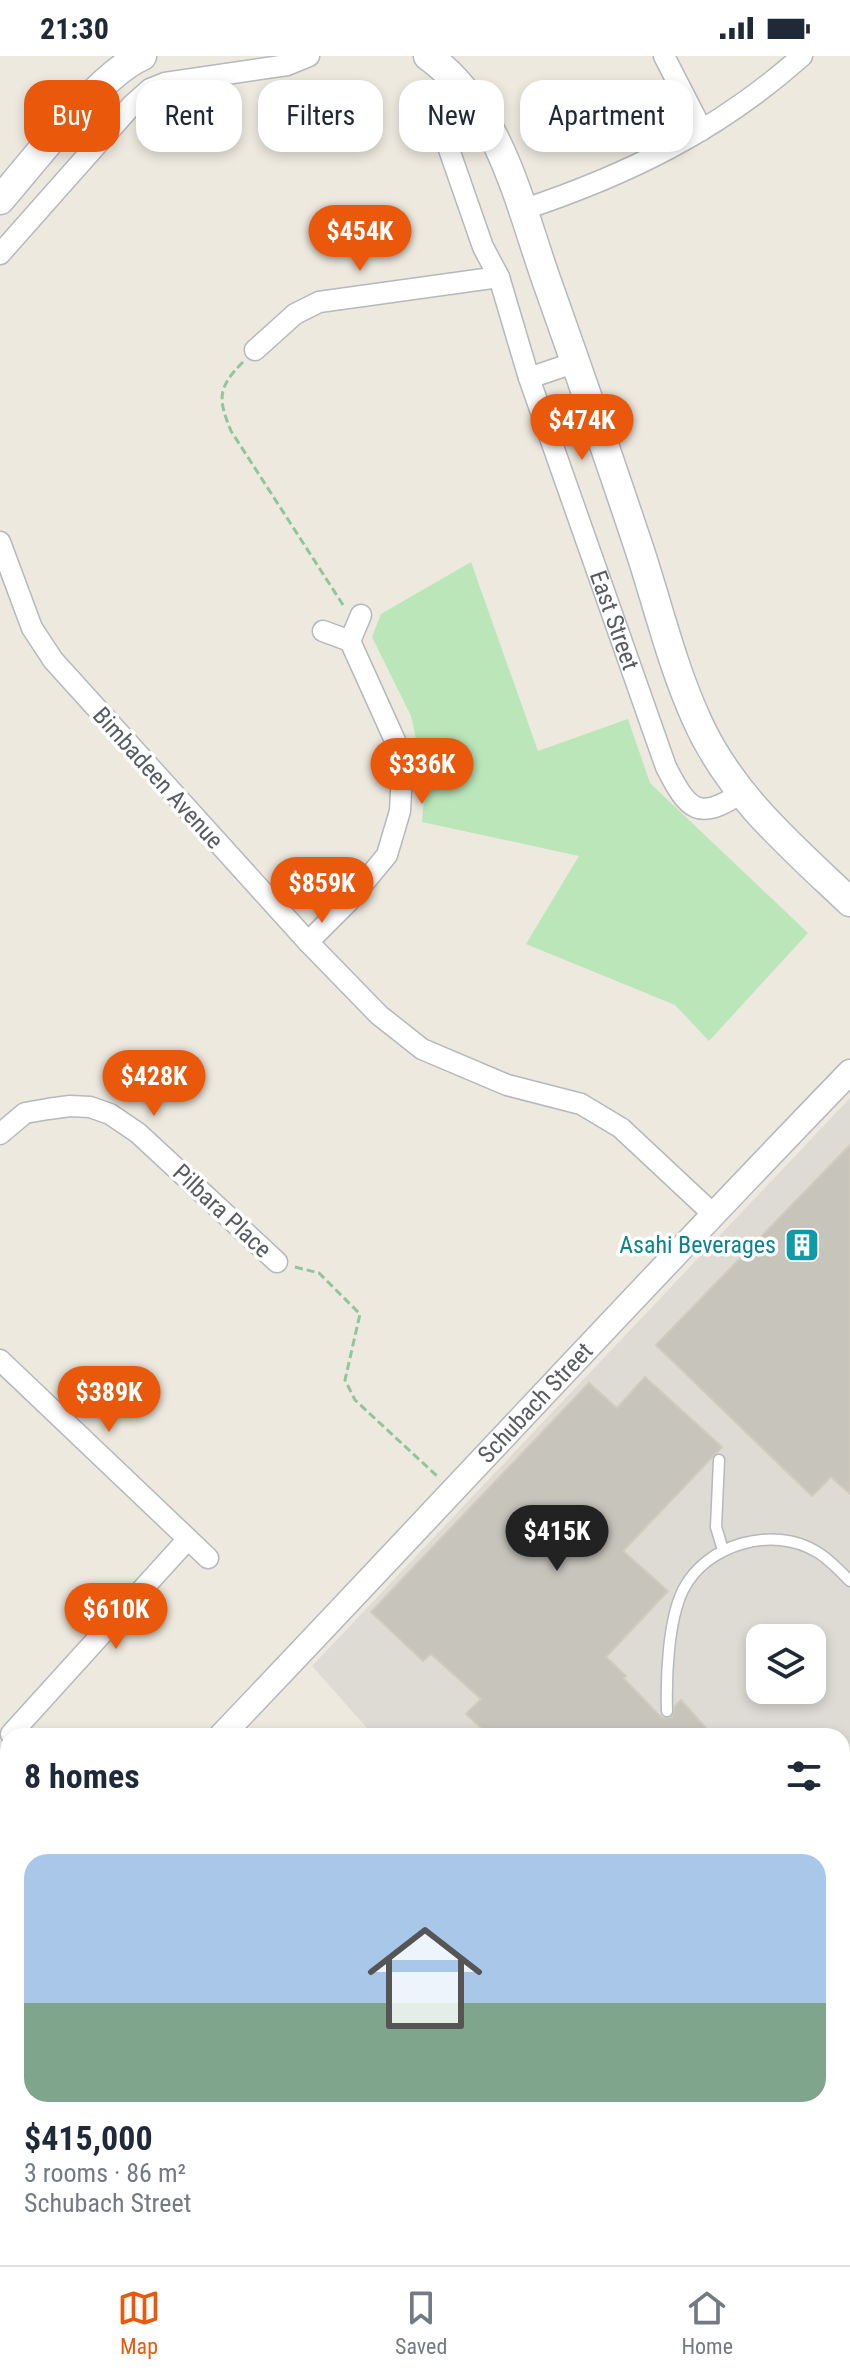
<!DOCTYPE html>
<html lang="en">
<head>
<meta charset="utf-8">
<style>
	:root { --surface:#fff; --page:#f6f6f7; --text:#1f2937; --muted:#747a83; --line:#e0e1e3; --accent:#ea580c }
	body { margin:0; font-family:"Roboto Condensed",sans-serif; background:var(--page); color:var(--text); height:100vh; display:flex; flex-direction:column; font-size:30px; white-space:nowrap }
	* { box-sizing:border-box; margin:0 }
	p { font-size:26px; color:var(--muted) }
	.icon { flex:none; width:44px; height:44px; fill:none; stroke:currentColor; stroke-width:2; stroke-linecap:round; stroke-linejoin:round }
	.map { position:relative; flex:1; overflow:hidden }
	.panel { position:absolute; left:0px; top:1672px; width:850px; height:538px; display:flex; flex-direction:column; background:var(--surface); border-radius:24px 24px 0 0; box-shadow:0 4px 12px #0003 }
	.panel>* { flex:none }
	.banner { position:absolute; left:24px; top:24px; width:802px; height:72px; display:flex; gap:16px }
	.fabs { position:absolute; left:746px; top:1568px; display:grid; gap:16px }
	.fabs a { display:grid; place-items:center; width:80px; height:80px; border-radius:16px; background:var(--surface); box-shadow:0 4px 12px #0003; font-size:40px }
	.price { position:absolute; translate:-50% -68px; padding:0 18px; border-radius:28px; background:var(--accent); color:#fff; font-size:26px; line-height:52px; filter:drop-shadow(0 2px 4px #0008) }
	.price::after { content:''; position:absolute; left:50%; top:48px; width:24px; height:18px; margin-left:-12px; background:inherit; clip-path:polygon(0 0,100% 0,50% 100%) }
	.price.selected { background:#222; color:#fff }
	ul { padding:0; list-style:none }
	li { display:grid; align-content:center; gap:16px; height:424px; padding:0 24px }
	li+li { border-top:2px solid var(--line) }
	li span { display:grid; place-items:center; height:248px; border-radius:24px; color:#555 }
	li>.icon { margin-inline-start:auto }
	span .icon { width:144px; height:144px; fill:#fffc; stroke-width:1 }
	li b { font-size:34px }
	h2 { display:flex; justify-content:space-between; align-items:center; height:96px; padding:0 24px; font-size:34px }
	.tag { padding:0 28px; border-radius:24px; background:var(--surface); box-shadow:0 4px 12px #0003; font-size:28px; line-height:72px }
	.tag.selected { background:var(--accent); color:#fff }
	.status { display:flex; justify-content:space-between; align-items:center; height:56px; padding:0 40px; background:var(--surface); direction:ltr }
	.status svg { height:22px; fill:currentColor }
	.tab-bar { display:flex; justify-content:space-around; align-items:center; height:112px; border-top:2px solid var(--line); background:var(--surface); font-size:22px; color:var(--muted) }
	.tab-bar a { display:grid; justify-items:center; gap:4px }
	.tab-bar .selected { color:var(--accent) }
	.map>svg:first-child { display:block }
	.industrial { fill:#dddbd4; fill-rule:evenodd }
	.green { fill:#bae6b9 }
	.building { fill:#c7c4bc; stroke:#d1cbbd; stroke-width:2 }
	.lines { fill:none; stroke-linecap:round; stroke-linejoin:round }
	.service-casing { stroke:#b5b8bd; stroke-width:13 }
	.minor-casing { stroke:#b5b8bd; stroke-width:23 }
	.tertiary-casing { stroke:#b5b8bd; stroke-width:27 }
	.secondary-casing { stroke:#b5b9bf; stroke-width:31 }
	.motorway-casing { stroke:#ec9c00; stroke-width:39 }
	.path { stroke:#90c59e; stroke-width:3; stroke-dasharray:8 4; stroke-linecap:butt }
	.service { stroke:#fff; stroke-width:10 }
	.minor { stroke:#fff; stroke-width:20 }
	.tertiary { stroke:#fff; stroke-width:24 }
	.secondary { stroke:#fff; stroke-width:28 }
	.motorway { stroke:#ffdd84; stroke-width:36 }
	.labels { text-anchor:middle; stroke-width:7; stroke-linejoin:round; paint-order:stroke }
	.street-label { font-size:24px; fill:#585c61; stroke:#fff }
	.culture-label { font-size:24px; fill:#0d838f; stroke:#fff; text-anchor:end }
</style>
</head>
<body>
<div class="status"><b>21:30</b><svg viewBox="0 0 49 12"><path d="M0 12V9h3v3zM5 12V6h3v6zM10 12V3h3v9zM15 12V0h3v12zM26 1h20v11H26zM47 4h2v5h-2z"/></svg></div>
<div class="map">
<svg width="850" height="2209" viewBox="0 0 850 2209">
	<rect width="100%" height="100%" fill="#ede9df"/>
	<path class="industrial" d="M850,1042V1890L842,1896V1680H374L312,1610ZM760,1582H812V1634H760Z"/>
	<path class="green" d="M471,506L538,695L628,663L650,727L808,877L709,985L675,949L526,888L579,800L422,766L425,724L411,660L372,581L381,558Z
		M467,2202H606L600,2209H460Z"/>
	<path class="building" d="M850,1089V1438L831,1421L812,1440L656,1289Z
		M645,1321L722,1391L623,1495L668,1535L606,1601L626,1620L623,1622L662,1662L672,1661L675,1650L681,1644L713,1680H490L466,1658L481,1643L431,1598L423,1605L371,1556L589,1327L617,1352Z"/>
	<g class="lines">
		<g class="service-casing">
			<path id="service" d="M719,1404L716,1471L723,1494
				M667,1655C666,1621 668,1565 683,1534C706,1488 773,1469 817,1496C829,1503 840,1515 850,1525"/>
		</g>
		<g class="minor-casing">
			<g id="minor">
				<path d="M664,0L702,74"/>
				<path id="s1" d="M437,59L483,191L499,221L529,322L666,711C688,754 698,766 741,737"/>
				<path d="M522,154C627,119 718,75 802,0"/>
				<path d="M0,198L132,49L150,33L165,27L287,9L309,0"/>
				<path d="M255,294L295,258L319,246L499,221"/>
				<path d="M529,322L576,306"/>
				<path d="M0,486L32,572L53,604L308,886L379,959L422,993L507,1029L581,1048L621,1072L713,1158"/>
				<path d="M350,585L361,559"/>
				<path d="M308,886L349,845L387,799L400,755L402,716L397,689L350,585L323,575"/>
				<path d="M0,1078L25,1057L48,1053L70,1050L90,1051L110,1058L138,1077L277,1206"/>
				<path d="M0,1304L208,1502"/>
				<path d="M11,1678L188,1483"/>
				<path d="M0,1984L8,1991"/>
				<path d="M288,2202H299"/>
			</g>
		</g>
		<g class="tertiary-casing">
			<g id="tertiary">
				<path id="s2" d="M221,1680C432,1459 638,1235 850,1016"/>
				<path d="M0,1923L8,1914"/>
			</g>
		</g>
		<g class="secondary-casing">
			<path id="secondary" d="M428,0C500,52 519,147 547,226C579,316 610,405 640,495C658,550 672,609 696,662C729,738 791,790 850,846
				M0,144C34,105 98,20 142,0"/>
		</g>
		<g class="motorway-casing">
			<path id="motorway" d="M842,2013L850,2004
				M842,2103L850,2095
				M672,2209L679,2202
				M755,2209L762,2202"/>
		</g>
		<path class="path" d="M243,306C217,332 218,343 231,375L345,552
			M295,1211L319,1217L360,1258L345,1324L355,1344L437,1420
			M0,1962L8,1953
			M508,2209L514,2202
			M543,2209L553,2202
			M575,2209L584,2202"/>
		<use href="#service" class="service"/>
		<use href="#minor" class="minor"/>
		<use href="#tertiary" class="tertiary"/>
		<use href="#secondary" class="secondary"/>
		<use href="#motorway" class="motorway"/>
	</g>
	<defs>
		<g id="building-square" transform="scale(1.8)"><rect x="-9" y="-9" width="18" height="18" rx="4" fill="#0f9aa8" stroke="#fff"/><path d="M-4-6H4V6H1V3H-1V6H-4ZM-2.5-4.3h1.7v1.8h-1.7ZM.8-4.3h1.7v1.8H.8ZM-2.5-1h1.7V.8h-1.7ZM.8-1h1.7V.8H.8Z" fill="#fff"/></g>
	</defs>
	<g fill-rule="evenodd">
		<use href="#building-square" x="802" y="1189"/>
	</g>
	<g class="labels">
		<g class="street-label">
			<text dy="8" stroke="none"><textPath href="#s1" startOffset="536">East Street</textPath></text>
			<text transform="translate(158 722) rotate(48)" y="8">Bimbadeen Avenue</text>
			<text transform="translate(222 1155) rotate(43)" y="8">Pilbara Place</text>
			<text dy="8" stroke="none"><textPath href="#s2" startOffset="458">Schubach Street</textPath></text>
		</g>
		<g class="culture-label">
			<text x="776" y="1197">Asahi Beverages</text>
		</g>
	</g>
</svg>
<div class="fabs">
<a><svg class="icon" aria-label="layers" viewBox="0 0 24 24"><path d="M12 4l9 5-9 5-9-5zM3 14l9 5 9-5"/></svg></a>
</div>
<b class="price" style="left:360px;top:217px">$454K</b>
<b class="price" style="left:582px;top:406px">$474K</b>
<b class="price" style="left:422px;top:750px">$336K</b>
<b class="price" style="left:322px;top:869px">$859K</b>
<b class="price" style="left:154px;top:1062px">$428K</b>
<b class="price" style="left:109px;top:1378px">$389K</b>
<b class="price selected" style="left:557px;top:1517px">$415K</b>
<b class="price" style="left:116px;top:1595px">$610K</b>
<div class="banner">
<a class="tag selected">Buy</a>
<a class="tag">Rent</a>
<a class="tag">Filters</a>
<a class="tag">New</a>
<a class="tag">Apartment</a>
</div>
<section class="panel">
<h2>8 homes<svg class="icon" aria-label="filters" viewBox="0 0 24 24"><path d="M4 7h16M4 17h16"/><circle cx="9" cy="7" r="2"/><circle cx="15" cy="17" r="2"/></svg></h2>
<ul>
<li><span style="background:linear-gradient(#a9c7e8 60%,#7fa58c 0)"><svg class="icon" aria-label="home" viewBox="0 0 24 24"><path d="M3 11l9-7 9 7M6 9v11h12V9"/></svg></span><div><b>$415,000</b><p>3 rooms · 86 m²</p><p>Schubach Street</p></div></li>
</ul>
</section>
</div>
<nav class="tab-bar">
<a class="selected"><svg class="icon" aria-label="map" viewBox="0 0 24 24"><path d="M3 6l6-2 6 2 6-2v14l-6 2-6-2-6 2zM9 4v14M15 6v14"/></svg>Map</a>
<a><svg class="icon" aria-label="saved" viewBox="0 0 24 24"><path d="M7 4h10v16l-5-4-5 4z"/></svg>Saved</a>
<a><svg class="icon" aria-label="home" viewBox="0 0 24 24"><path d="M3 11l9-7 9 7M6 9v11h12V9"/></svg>Home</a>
</nav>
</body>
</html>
